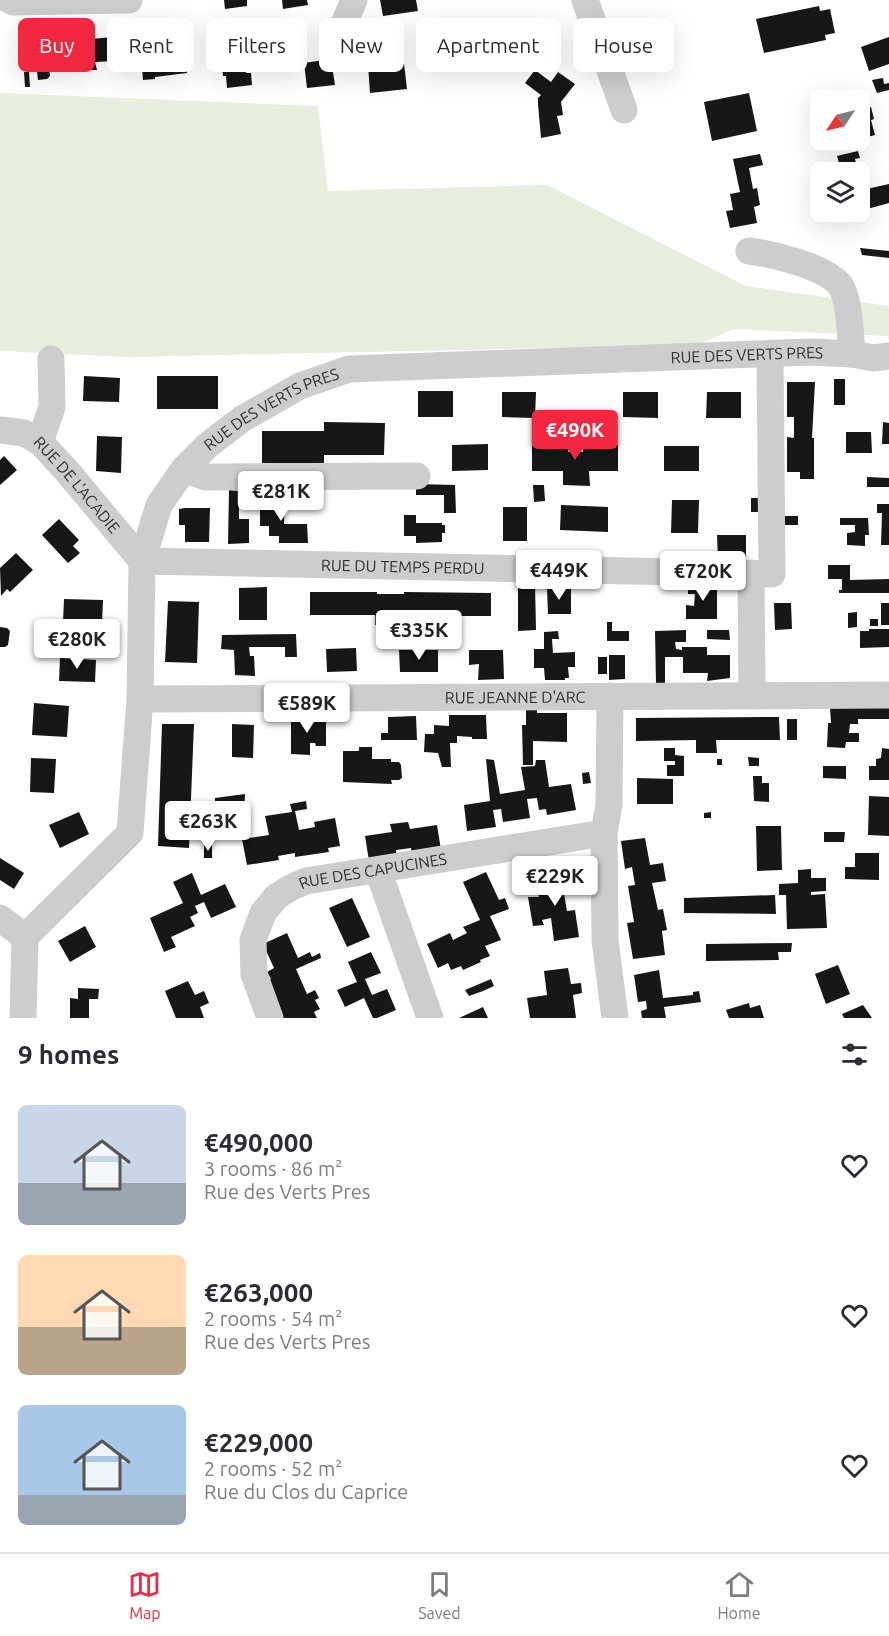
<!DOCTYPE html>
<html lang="en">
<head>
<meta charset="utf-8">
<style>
	:root { --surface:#fff; --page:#f7f7f7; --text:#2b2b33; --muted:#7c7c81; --line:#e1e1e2; --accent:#f12840 }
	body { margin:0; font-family:Ubuntu,sans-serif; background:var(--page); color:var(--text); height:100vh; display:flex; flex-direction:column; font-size:22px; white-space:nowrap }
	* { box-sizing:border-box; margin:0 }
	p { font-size:20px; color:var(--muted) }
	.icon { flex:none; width:33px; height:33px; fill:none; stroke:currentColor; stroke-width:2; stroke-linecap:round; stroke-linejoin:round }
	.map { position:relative; height:1018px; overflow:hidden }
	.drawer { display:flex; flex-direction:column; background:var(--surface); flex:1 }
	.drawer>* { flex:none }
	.banner { position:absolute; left:18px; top:18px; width:854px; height:54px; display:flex; gap:12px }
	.needle { width:39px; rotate:235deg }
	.buttons { position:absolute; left:810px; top:90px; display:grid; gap:12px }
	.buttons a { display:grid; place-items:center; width:60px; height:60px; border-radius:9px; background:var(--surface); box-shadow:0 6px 24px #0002; font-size:30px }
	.price { position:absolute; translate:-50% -51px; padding:0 14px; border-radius:6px; background:#fff; color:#222; font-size:20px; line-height:39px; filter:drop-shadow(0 2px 3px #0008) }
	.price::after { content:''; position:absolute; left:50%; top:36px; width:18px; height:14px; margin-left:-9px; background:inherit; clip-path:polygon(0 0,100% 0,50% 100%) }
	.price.active { background:var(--accent); color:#fff }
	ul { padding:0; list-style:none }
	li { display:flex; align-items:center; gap:18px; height:150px; padding:0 18px }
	li span { display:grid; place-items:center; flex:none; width:168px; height:120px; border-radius:9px; color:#555 }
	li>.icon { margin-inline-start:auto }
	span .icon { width:72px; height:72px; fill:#fffc; stroke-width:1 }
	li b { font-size:26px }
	h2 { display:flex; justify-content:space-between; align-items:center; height:72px; padding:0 18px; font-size:26px }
	.tag { padding:0 21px; border-radius:9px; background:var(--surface); box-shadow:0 6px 24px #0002; font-size:21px; line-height:54px }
	.tag.active { background:var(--accent); color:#fff }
	.menu { display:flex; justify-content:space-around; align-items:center; height:84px; border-top:2px solid var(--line); background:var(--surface); font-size:16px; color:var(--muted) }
	.menu a { display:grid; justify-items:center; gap:3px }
	.menu .active { color:var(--accent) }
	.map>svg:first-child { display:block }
	.green { fill:#e7eedd }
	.building { fill:#171717 }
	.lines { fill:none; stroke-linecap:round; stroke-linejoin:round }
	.minor { stroke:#cdcdcd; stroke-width:27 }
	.labels { text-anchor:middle; stroke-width:6; stroke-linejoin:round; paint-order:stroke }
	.street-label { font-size:16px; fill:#303030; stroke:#fff }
</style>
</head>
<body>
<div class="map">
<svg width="889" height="1018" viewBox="0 0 889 1018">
	<rect width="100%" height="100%" fill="#fff"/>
	<path class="green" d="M0,93L318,106L328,191L547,185L746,286L889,306V340L887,336L734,329L697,345L129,357L0,351Z"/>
	<path class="building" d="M224,0H247V6L225,9Z
		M282,0H307L308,5L283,9Z
		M380,0H416L418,11L383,16Z
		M819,6L820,11L830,9L835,33L825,35L826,40L764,53L756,19Z
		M123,36L127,39L128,56L117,57L115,61L95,62L97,70H85L81,40Z
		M889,37V64L869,71L861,47Z
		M243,41L246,73H251L252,85L227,88L226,76H223L219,44Z
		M69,43L71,66L49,68L50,76L47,79L38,80L34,46Z
		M160,43L164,54L185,52L187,73L155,77V79L143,80L141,56L153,54L150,44Z
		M331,59L335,85L307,88L304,63Z
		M404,63L407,89L370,93L368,65Z
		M535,70L551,82L558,72L575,84L561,102L563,115L557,116L561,134L541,138L538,104V98L541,95L525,83Z
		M24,72H29L30,87H25Z
		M883,78L884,84L889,83V90L877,93L872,80Z
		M749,93L757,131L712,141L704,102Z
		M871,107L874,119L871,120L875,135L860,139V110Z
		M858,151L860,158L855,159L856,163L840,166L837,156Z
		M760,154L763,165L749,168L753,189L757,188L760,205L754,207L757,223L730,228L726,211L733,210L730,194L740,192L733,159Z
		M860,182L862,190L889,184V203L860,211Z
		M860,248L889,251V258L862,255Z
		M84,376L120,378L119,402L83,401Z
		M157,376H218V409H157Z
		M834,379H845V405H834Z
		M787,382H815L812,438H814V479H800V472H787V437L794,438V417H787Z
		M418,391H453V417H418Z
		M502,392H536L535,418L502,417Z
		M623,392H658V418L623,417Z
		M707,392H741V418H706Z
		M324,422L385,423L384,455H324V464L262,463V431H324Z
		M883,422L889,423V444H882Z
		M846,432H871L872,453H846Z
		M97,436L122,437L121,473L96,471Z
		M488,444V470L452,471V445Z
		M532,445H568V452H583V445H618V471H589L590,486L563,485V471H532Z
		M664,446H699V471H664Z
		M4,456L17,470L0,485V460Z
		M867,477L889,478V487H867Z
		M416,484L455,485L456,513H444V495H416Z
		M533,485H544L545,501L534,502Z
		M229,490L239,491V519H249V543L228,544Z
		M285,497L284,524H307L308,543H279V536H269V526H260V498Z
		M751,498H758V512H751Z
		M672,500H699L698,533H671Z
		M877,504H889V545H881L882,513H877Z
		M561,505L608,507V532L560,530Z
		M503,507H527V541H503Z
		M185,508H210L209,542H185V525H179V509Z
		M404,515H416V523H442V525H445V533H442V542L416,543V536H404Z
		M780,516H798V525H780Z
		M840,518H868L869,535H865V546L847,545V533L855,532V525H840Z
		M59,519L79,540L73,546L80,553L68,563L42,535Z
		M717,535H746V559L718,560Z
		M16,553L33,570L10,592L7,589L1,596L0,568Z
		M828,565H850V580L889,579V593H839V590H842V579H828Z
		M518,584H535L536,630L518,631Z
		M688,585H717V619H686V605L694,606L695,594H688Z
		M267,587V620H239V588Z
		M547,588H571V614H548Z
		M310,592H377V594H404V592L491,593V616H405L406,625H375V615H310Z
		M64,599L103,600L102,624L63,622Z
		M168,601L199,602L197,663L165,662Z
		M774,603H791L792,629L775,630Z
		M881,603H889V625H881Z
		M857,612V627L848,628V613Z
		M870,619H878V626H870Z
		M607,622H612V631H629V641H607Z
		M0,627L7,628L10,631L8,645L5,647H0Z
		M869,629H889V647L860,648V631H869Z
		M686,630V642H675L676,649L682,650V647H707V655H730V678L707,681L708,673H683V657H665V684H656L655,631Z
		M707,630H729L730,640L707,639Z
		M558,631L559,639H552L553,653L575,652V667H568L569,678H565V680H545L544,668H534V649H544V632Z
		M296,634L297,657H285V647H249L250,656H254L255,676L235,675L234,650L221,649L222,635Z
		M356,648L357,671L327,672L326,649Z
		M399,650H438V672H400Z
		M469,650H503L504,679L478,680L479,664L469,665Z
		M609,655H625V679L609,680Z
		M598,657H607V674H598Z
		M60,658L96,660L95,682L59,681Z
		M34,703L69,706L67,737L32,735Z
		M830,707H889V719H858V724H850L849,733H859V742H846L845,748L827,747L828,723H831Z
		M526,708H537V713H567V742L533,741V765H523L522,725H526Z
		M449,715H486L487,739H472V737L457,736V743H450L451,767H442L438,753L424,752L425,734H434V725L449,726Z
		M416,716L417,740H381V733H388V717Z
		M779,717L780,740H716L717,753H696V740L636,741V718Z
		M291,718H326V746H316L315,743H310V755L291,754Z
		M787,719H797V740H787Z
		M162,724H194L189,848L158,846Z
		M232,724L254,725L253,758L232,757Z
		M359,747H372V759H391V762H399L401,765L402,778L399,780H391L392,784L343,782V751H359Z
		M664,748H675V755L684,756V776H667V765H675V761H664Z
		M882,748L889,749V780H869V766H876V759L881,758Z
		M748,757L759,758V766H749Z
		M31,758L56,759L54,793L30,792Z
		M486,759L494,760L500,794L525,790L521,767L535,766L536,760H545L549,787L571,784L576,810L547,815L546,809L539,810L537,798L527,799L530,818L503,822L501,809L493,810L496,827L467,831L464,805L490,801Z
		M717,759H722V765H717Z
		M823,766H846V779L823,778Z
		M589,772L591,783L583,784L582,773Z
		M753,776H762V783H769V802L754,801Z
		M637,778L673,779V804H637Z
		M245,794L244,819L215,824V798Z
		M869,796L889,797V836L868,835Z
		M306,801L307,809L295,811L299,830L315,827L314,822L335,818L340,846L328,848L329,852L295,857V853L278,856L279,860L247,865L242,839L269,835L265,816L292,812L290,804Z
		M79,812L89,834L60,848L49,825Z
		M711,812V818H704V813Z
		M408,822L410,829L437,825L441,850L412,854L411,848L396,850L397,857L369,861L365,836L392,832L390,824Z
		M756,826H781L782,870L757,871Z
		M824,832H845L844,842H824Z
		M645,838L650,865L663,863L666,881L652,883L658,910L663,909L667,930L662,931L665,955L633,959L627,923L634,922L628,886L635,885L632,867L625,869L621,841Z
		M204,845H212V858H204Z
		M855,853H879V880L845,879V867H855Z
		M0,858L24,873L14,889L0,880Z
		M811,869V878H826V891L811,892V895L825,894L827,928L787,929L786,895H779V884L798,883V870Z
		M569,870L573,892L564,894L567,911L575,910L579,937L554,941L551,918L542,920L544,925L533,926L528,897H539L538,893L547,892L544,874Z
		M486,872L499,900L505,898L509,909L490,916L501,940L485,946L490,956L480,960L481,962L463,970L461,966L451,970L448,963L438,968L427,944L450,933L453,940L467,933L463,927L480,920L463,882Z
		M192,873L201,895L225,884L236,907L211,918L204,902L195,906L198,913L190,917L195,926L171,937L176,947L164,952L150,918L183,903L173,882Z
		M775,895L776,914L684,913V898Z
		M352,898L370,937L347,947L329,908Z
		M85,926L96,947L70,962L58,941Z
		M287,933L298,958L310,952L312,957L320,953L321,958L296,969L307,994L315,990L319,998L315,1000L320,1009L314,1012L317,1018H282L266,982L271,979L267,972L274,968L263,944Z
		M792,943L791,952H778L779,960L706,961V944Z
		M371,952L381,973L365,979L372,995L387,989L396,1010L377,1018H373L364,998L345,1007L337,990L357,982L348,962Z
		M838,965L850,994L826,1004L815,974Z
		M568,968L571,984L581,983L582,993L573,995L576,1018H530L527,998L547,995L544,971Z
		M659,970L663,998L693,995V992L699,991L701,1002L664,1007L666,1018H642L641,1011L647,1009L646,1001L638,1002L634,975Z
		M491,979L494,986L483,991L469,996L465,990Z
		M188,981L195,995L204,991L209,1003L200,1007L204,1018H176L165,991Z
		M78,988L99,989L98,999H89V1018H70V998L78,999Z
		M749,1003L750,1008L760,1005L764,1018H729L726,1010Z
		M863,1005L872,1018H844L842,1014Z
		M483,1007L488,1018H459Z"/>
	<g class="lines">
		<g class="minor">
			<path d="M9,0L13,2L129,0"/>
			<path d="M585,0L624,110"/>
			<path d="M343,26L354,0"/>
			<path d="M749,251C773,254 824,266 840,285C849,296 851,339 852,354"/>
			<path id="s1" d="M0,430L24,433L40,442L66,470L142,561L772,574L770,354"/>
			<path d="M40,442L52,407L51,359"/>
			<path d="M184,469L206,477L417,476"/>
			<path d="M751,573L752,696"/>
			<path d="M610,696L609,805L604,833L605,940L615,1018"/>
			<path id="s2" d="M140,699L889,695"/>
			<path d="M378,870L430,1018"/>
			<path d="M0,918L25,937"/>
			<path id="s3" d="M25,937L130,833L140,699L142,561L159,505L184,469L208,445L242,419L300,386L349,369L812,352L852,354L874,358L889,356"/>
			<path d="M23,1018L25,937"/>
			<path id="s4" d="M270,1018L254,974L253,940L263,913L276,897L290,888L306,881L604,833"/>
		</g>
	</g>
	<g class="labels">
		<g class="street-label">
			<text dy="6" stroke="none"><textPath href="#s3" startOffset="1116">RUE DES VERTS PRES</textPath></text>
			<text dy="6" stroke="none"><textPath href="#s3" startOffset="630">RUE DES VERTS PRES</textPath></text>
			<text dy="6" stroke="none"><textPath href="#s1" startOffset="99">RUE DE L'ACADIE</textPath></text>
			<text dy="6" stroke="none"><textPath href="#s1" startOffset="460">RUE DU TEMPS PERDU</textPath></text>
			<text dy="6" stroke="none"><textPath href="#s2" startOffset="375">RUE JEANNE D'ARC</textPath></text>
			<text dy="6" stroke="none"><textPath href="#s4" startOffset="232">RUE DES CAPUCINES</textPath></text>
		</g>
	</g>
</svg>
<div class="buttons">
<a><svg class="needle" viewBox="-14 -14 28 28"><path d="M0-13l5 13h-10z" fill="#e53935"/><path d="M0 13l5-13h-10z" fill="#7c7c81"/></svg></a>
<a><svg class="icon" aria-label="layers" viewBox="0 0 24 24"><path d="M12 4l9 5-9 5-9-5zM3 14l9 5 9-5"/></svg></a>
</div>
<b class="price active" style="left:575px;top:461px">€490K</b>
<b class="price" style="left:281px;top:522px">€281K</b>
<b class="price" style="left:559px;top:601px">€449K</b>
<b class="price" style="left:703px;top:602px">€720K</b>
<b class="price" style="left:419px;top:661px">€335K</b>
<b class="price" style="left:77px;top:670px">€280K</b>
<b class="price" style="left:307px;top:734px">€589K</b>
<b class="price" style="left:208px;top:852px">€263K</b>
<b class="price" style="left:555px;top:907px">€229K</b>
<div class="banner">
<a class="tag active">Buy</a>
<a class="tag">Rent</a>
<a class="tag">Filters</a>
<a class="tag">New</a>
<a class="tag">Apartment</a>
<a class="tag">House</a>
</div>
</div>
<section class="drawer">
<h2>9 homes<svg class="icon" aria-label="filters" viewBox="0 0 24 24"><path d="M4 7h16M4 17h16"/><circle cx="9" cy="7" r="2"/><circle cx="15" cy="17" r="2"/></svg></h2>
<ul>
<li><span style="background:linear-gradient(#c9d6e8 65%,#9aa5b1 0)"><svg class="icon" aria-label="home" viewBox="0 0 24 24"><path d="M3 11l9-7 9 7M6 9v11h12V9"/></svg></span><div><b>€490,000</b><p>3 rooms · 86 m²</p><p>Rue des Verts Pres</p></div><svg class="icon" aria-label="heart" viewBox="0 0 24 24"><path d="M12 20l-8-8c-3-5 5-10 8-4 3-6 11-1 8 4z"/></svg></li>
<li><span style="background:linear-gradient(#ffd9b3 60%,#b9a48a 0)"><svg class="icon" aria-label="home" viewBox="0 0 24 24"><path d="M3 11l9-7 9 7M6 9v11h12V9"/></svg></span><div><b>€263,000</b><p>2 rooms · 54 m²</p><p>Rue des Verts Pres</p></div><svg class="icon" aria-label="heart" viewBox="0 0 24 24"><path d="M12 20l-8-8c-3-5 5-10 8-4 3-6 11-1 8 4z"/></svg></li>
<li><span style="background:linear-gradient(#a9c7e8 75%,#9aa5b1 0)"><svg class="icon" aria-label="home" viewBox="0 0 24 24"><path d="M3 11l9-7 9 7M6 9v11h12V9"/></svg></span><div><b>€229,000</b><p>2 rooms · 52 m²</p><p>Rue du Clos du Caprice</p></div><svg class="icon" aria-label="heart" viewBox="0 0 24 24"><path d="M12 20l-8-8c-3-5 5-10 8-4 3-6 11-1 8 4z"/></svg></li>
</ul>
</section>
<nav class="menu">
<a class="active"><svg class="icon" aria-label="map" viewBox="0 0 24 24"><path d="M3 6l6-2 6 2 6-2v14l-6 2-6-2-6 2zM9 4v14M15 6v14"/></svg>Map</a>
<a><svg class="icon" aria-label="saved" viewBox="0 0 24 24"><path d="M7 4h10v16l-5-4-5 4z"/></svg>Saved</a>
<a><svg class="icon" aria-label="home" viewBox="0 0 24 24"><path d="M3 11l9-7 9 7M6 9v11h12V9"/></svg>Home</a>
</nav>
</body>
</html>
